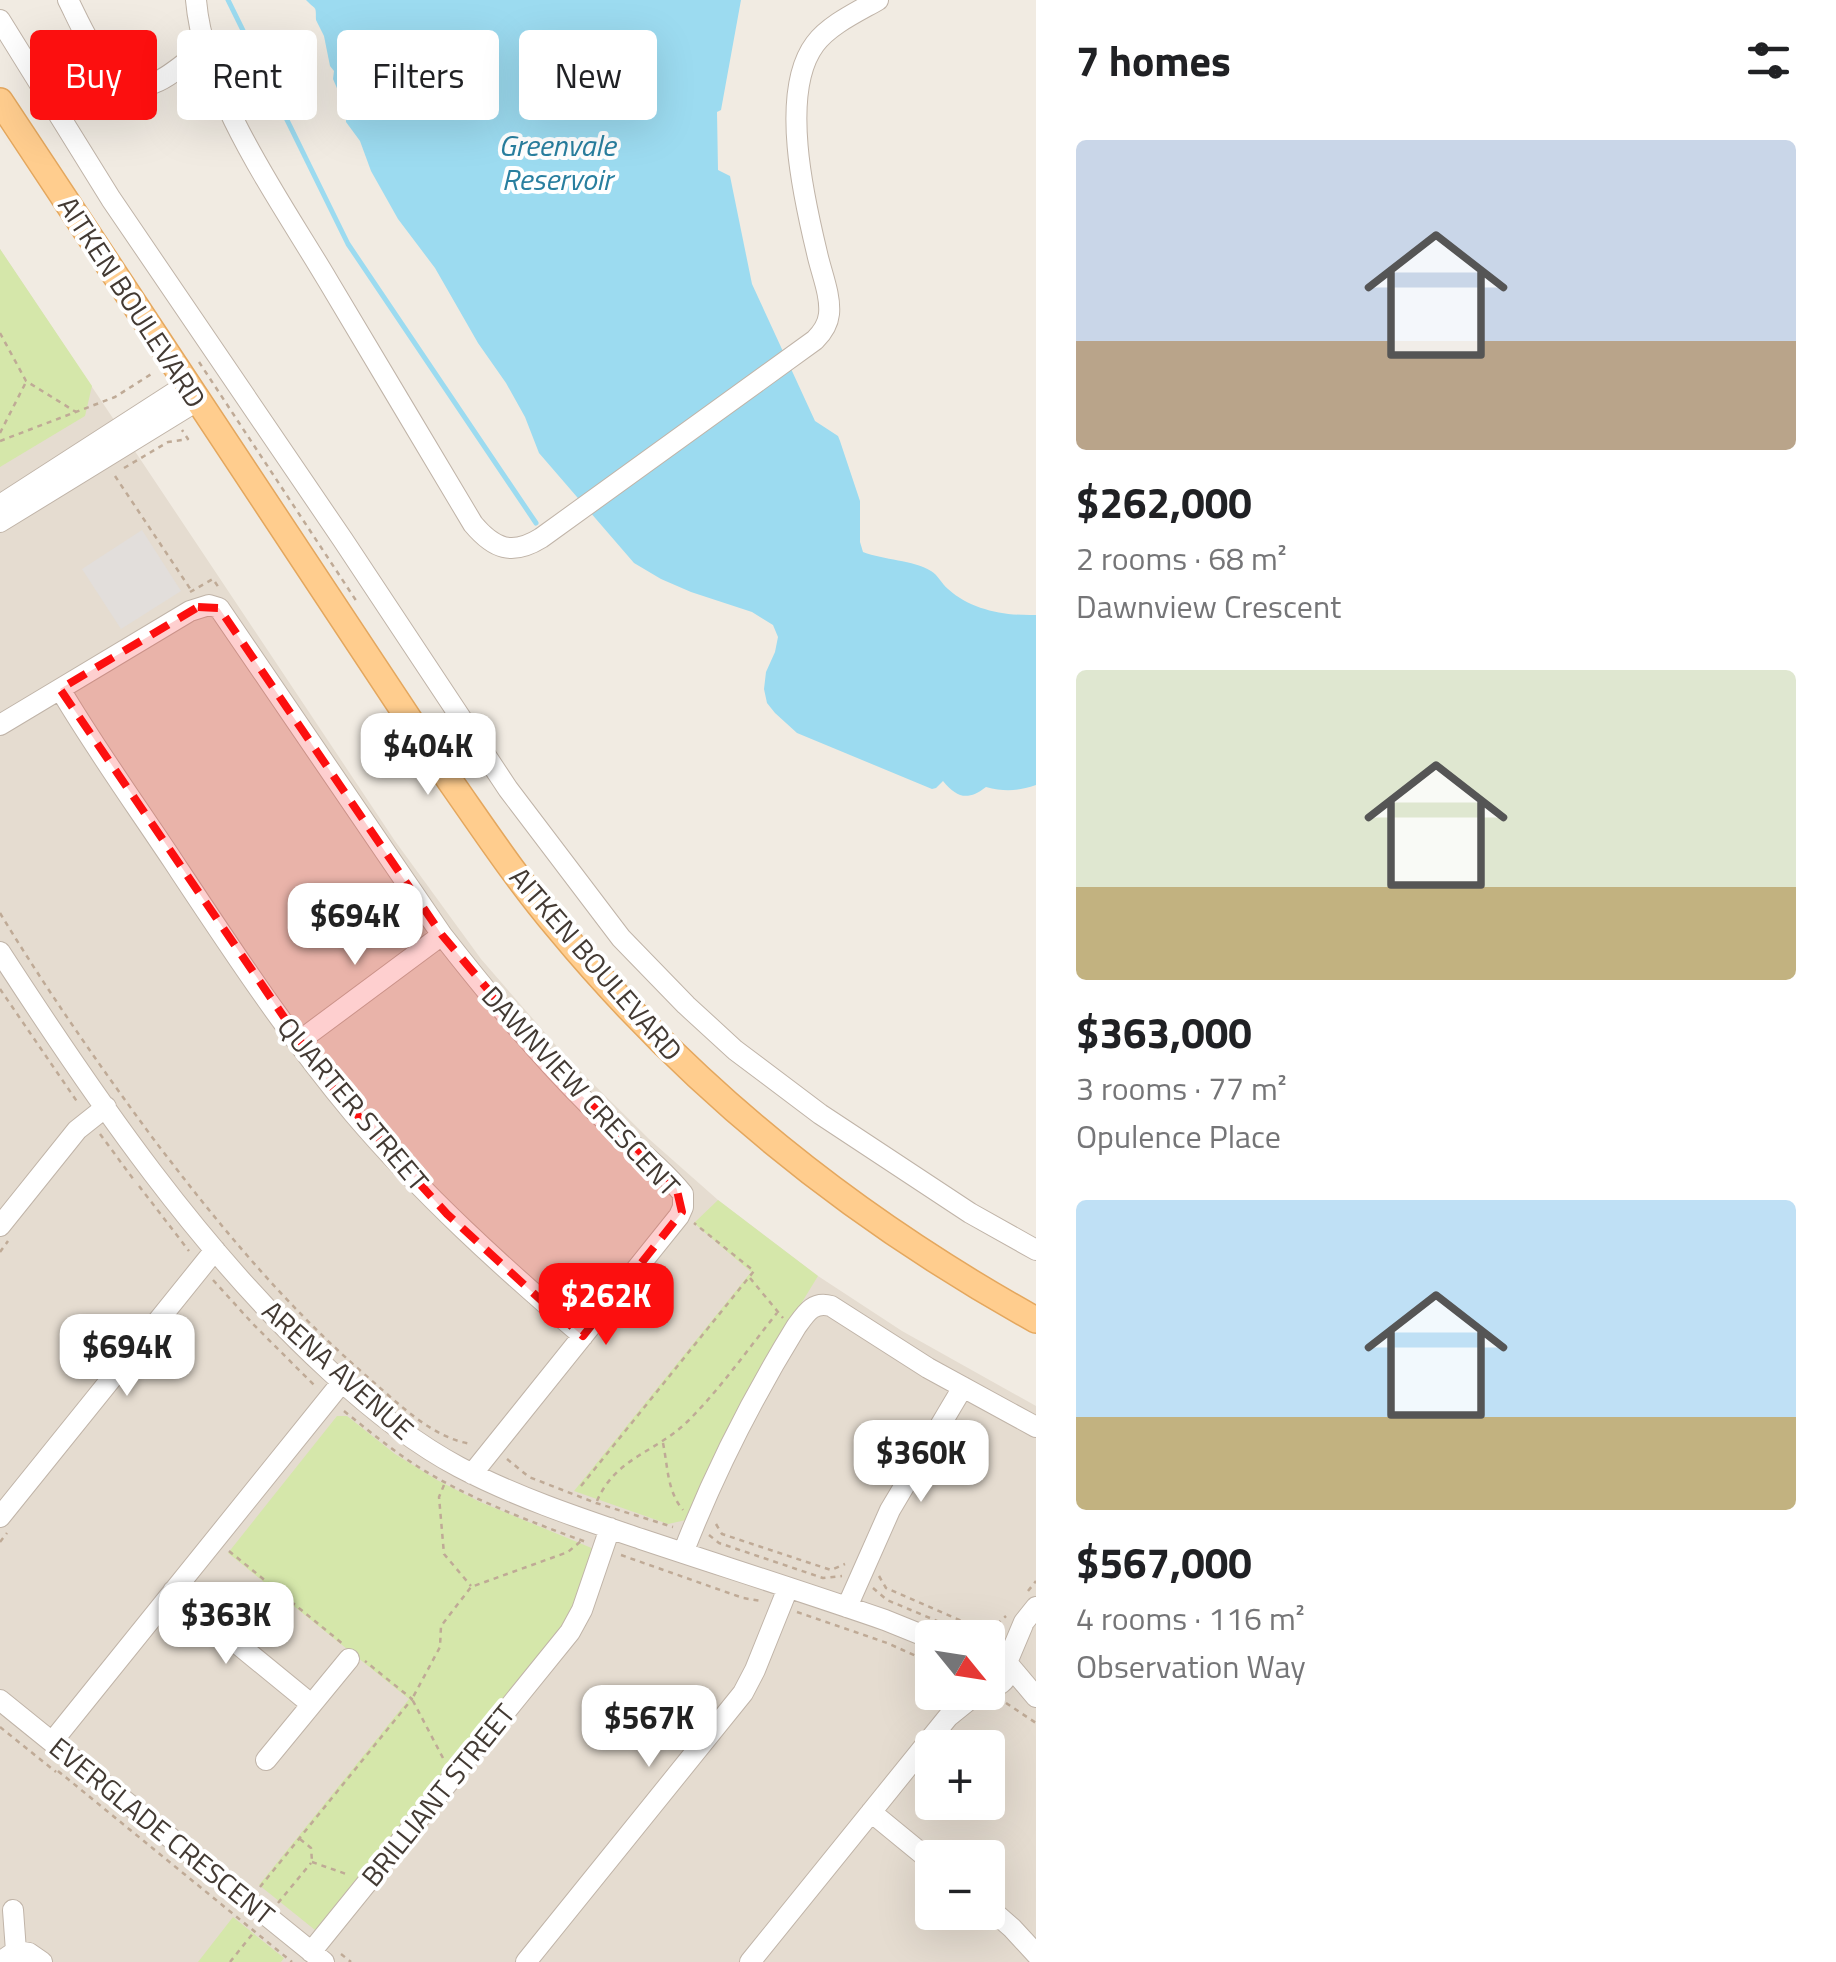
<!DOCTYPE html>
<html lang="en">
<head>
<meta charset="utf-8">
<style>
	:root { --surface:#fff; --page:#f6f6f6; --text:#202124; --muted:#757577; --accent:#fc0f0f }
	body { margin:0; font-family:"Titillium Web",sans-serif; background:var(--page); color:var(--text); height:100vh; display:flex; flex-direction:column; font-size:38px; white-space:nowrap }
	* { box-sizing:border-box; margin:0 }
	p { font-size:32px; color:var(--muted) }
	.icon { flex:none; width:55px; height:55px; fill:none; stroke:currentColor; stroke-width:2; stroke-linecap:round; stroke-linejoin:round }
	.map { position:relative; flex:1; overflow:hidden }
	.panel { display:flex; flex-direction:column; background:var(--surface); width:800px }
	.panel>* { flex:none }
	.hud { position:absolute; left:30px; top:30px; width:855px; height:90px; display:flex; gap:20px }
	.needle { width:65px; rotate:120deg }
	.tools { position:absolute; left:915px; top:1620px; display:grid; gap:20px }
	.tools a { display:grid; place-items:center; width:90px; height:90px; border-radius:10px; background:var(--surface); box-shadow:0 10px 40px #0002; font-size:50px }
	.price { position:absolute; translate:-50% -85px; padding:0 22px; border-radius:20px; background:#fff; color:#222; font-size:32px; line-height:65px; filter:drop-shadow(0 2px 5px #0008) }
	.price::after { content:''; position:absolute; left:50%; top:60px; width:30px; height:22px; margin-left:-15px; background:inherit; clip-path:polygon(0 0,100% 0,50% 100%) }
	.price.active { background:var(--accent); color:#fff }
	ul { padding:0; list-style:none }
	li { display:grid; align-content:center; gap:20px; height:530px; padding:0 40px }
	li span { display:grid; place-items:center; height:310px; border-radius:10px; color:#555 }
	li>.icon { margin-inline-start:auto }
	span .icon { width:180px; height:180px; fill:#fffc; stroke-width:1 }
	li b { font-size:42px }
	h2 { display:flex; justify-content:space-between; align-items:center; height:120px; padding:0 40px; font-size:42px }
	.tag { padding:0 35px; border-radius:10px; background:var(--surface); box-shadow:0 10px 40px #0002; font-size:35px; line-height:90px }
	.tag.active { background:var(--accent); color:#fff }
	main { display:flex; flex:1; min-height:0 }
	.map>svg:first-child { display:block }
	.residential { fill:#e5dcd0; fill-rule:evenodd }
	.green { fill:#d5e7aa }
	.parking { fill:#e2dedb }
	.water { fill:#9cdbf0 }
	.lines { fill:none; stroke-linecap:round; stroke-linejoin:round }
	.stream { stroke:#9cdbf0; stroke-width:5 }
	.minor-casing { stroke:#c0b4a8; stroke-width:22 }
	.major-casing { stroke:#e4a75e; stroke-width:28 }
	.path { stroke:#bfaa96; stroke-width:2.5; stroke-dasharray:5 5; stroke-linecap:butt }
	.minor { stroke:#fff; stroke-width:20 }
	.major { stroke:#ffcd8e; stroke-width:25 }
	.marked { fill:#fc0f0f; fill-opacity:0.2; stroke:#fc0f0f; stroke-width:8; stroke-dasharray:20 12; stroke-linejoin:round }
	.labels { text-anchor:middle; stroke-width:8; stroke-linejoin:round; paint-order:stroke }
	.street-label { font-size:28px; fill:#433a33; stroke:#fff }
	.water-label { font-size:30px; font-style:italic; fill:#297f9f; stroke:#fff }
</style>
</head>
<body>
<main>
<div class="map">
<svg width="1036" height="1962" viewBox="0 0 1036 1962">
	<rect width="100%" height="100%" fill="#f1ebe2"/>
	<path class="residential" d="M0,249L395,841L481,959L566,1057L649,1139L718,1200L818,1276L902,1331L1036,1406V1962H0ZM932,1638H988V1692H932ZM932,1748H988V1802H932ZM932,1858H988V1912H932Z"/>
	<path class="green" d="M0,249L92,386L85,416L0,467Z
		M718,1200L818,1276L746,1394L710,1464L686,1520L668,1524L574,1491L751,1272L694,1223Z
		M337,1416H347L395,1454L437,1480L480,1502L594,1549L569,1618L315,1930L259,1885L409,1699L228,1553Z
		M233,1917L284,1958L281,1962H198Z"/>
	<path class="parking" d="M142,530L181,591L121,629L82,569Z"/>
	<path class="water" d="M306,0H741L721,110L717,112L718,170L730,176L752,284L815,421L838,436L840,441L860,501V542L863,552C884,560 913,560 931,571C938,575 942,584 948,589C971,610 1005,616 1036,615V785C1018,791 1005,792 986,787C968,801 957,798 943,781L936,788L932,789L797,733L775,713L767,703L764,689L766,672L775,652L778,637L773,625L752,612L691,592L661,579L634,563L539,453L525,417L506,383L478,343L435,268L398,219L371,171L360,141L346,122V109L333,79L334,71L330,66L324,36L316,20C316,4 316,11 306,0Z"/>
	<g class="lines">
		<path class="stream" d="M228,0L348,244L536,523"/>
		<g class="minor-casing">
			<path id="minor" d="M68,0C83,29 111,102 154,83C172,76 189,59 205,47
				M196,0C204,95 280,200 328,281C377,362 424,443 473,524C494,549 512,556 541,538L815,340C822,333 828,324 829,314C831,295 821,272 817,253C804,199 779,92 815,44C829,25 857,12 878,0
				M0,20L111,199L343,540L508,789L621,938L686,1005L735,1050L820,1114L970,1213L1036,1250
				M0,505L186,385
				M0,522L197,401
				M60,689C95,748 135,804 173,861C230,947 287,1034 354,1114C423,1195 502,1267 583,1336
				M0,725L190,611L209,605L219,608L442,935C488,994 535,1051 588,1104C617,1133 658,1163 683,1194V1207L679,1216L472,1474
				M0,952C96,1100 201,1253 331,1372C370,1408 412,1442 459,1467C516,1497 579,1518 641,1539C722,1566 804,1592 885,1620L932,1639
				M298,1042L442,935
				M0,1226L77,1130L106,1107
				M0,1517L215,1250
				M683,1553C714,1473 751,1400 796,1327C806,1313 813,1301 831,1306L928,1368L1036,1427
				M173,1591L311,1704
				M847,1607L890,1510L963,1387
				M988,1646L1001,1650C1015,1666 1009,1685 988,1689
				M1008,1660L1024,1622L1036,1607
				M1009,1665L1036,1697
				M0,1700L324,1962
				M52,1742L342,1382
				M266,1760L349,1659
				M871,1812L932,1862
				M988,1907L1012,1928L1036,1954
				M13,1910L16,1951
				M311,1952L570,1632L582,1610L610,1528
				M0,1962L16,1951L29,1953L42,1962
				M526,1962L743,1693L755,1670L788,1588
				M750,1962L948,1717L979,1692"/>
		</g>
		<g class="major-casing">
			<path id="major" d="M0,101L450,781C485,831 519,882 558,928C691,1089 854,1219 1036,1320"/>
		</g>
		<path class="path" d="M0,333L26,381L76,412
			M199,362L357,602
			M0,433L26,382
			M0,441L115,397L153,373
			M124,468L168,442L188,439L182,430
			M115,476L191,590
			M190,592L213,579L219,588
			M0,913C46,989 97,1062 149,1133C217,1223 285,1306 371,1380C400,1405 434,1439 472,1444
			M0,989L78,1103
			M100,1134L134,1180
			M139,1186L189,1251
			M0,1252L8,1241
			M750,1278L783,1318
			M213,1280L253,1324L315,1386
			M344,1411C369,1431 393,1451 420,1468C472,1500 529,1521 586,1542
			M663,1443C668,1467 667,1491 683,1510
			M507,1459L529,1477L596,1503L673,1527
			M444,1485L439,1497L444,1554L471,1586
			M581,1486L754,1271L694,1223
			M597,1501C616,1457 657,1452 688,1421C721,1388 748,1349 777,1313
			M716,1524L722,1534L831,1570L845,1564
			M709,1535L719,1543L823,1578L842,1576
			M0,1542L7,1533
			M229,1551L343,1644
			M621,1555L743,1598L761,1601
			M879,1576L886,1588L980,1629
			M873,1588L887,1600L973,1636
			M1028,1591L1036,1581
			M797,1612L887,1643L932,1663
			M988,1628L994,1627L1006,1616
			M1006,1703L1036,1723
			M0,1727L56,1772
			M443,1758L412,1699L440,1647L441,1626L471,1587L568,1552L581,1541
			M58,1771L292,1962
			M300,1839L311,1848L312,1861
			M312,1862L349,1875
			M988,1885L995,1890
			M260,1887L412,1699L365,1661
			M278,1903L311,1863
			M341,1954L351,1962
			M230,1962L254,1932"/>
		<use href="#minor" class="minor"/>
		<use href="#major" class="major"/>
	</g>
	<path class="marked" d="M198,607L219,608L442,935L560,1075L676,1186L682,1212L583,1336L542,1301L447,1214L331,1086L60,689Z"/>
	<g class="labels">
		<g class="street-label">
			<text transform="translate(132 302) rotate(57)" y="10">AITKEN BOULEVARD</text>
			<text transform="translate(596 964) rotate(49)" y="10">AITKEN BOULEVARD</text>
			<text transform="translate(581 1091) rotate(47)" y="10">DAWNVIEW CRESCENT</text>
			<text transform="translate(353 1104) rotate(50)" y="10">QUARTER STREET</text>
			<text transform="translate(338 1370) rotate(42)" y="10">ARENA AVENUE</text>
			<text transform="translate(438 1795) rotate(-51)" y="10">BRILLIANT STREET</text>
			<text transform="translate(162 1831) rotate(39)" y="10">EVERGLADE CRESCENT</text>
		</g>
		<g class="water-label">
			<text x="557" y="156">Greenvale<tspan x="557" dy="34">Reservoir</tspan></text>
		</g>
	</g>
</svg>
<div class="tools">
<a><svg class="needle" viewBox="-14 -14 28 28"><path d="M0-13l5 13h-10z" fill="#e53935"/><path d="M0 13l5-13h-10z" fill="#757577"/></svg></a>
<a>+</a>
<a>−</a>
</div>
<b class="price" style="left:428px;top:798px">$404K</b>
<b class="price" style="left:355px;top:968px">$694K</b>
<b class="price active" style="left:606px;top:1348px">$262K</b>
<b class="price" style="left:127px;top:1399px">$694K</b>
<b class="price" style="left:921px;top:1505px">$360K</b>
<b class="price" style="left:226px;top:1667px">$363K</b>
<b class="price" style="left:649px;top:1770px">$567K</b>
<div class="hud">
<a class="tag active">Buy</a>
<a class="tag">Rent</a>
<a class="tag">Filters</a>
<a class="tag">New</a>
</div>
</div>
<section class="panel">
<h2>7 homes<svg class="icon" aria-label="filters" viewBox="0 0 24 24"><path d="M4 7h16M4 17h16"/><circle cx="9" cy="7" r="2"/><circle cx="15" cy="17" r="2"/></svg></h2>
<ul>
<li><span style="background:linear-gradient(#c9d6e8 65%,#b9a48a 0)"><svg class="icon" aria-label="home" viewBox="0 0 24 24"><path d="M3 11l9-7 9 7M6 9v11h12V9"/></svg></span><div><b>$262,000</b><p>2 rooms · 68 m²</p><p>Dawnview Crescent</p></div></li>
<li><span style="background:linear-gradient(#dfe7d0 70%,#c2b280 0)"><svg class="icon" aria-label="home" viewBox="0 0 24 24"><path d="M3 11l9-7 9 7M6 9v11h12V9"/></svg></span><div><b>$363,000</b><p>3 rooms · 77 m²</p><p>Opulence Place</p></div></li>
<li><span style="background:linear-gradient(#bfe0f5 70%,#c2b280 0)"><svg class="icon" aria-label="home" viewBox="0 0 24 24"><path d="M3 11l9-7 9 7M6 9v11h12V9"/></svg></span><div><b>$567,000</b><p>4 rooms · 116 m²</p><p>Observation Way</p></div></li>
</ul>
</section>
</main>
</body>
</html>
